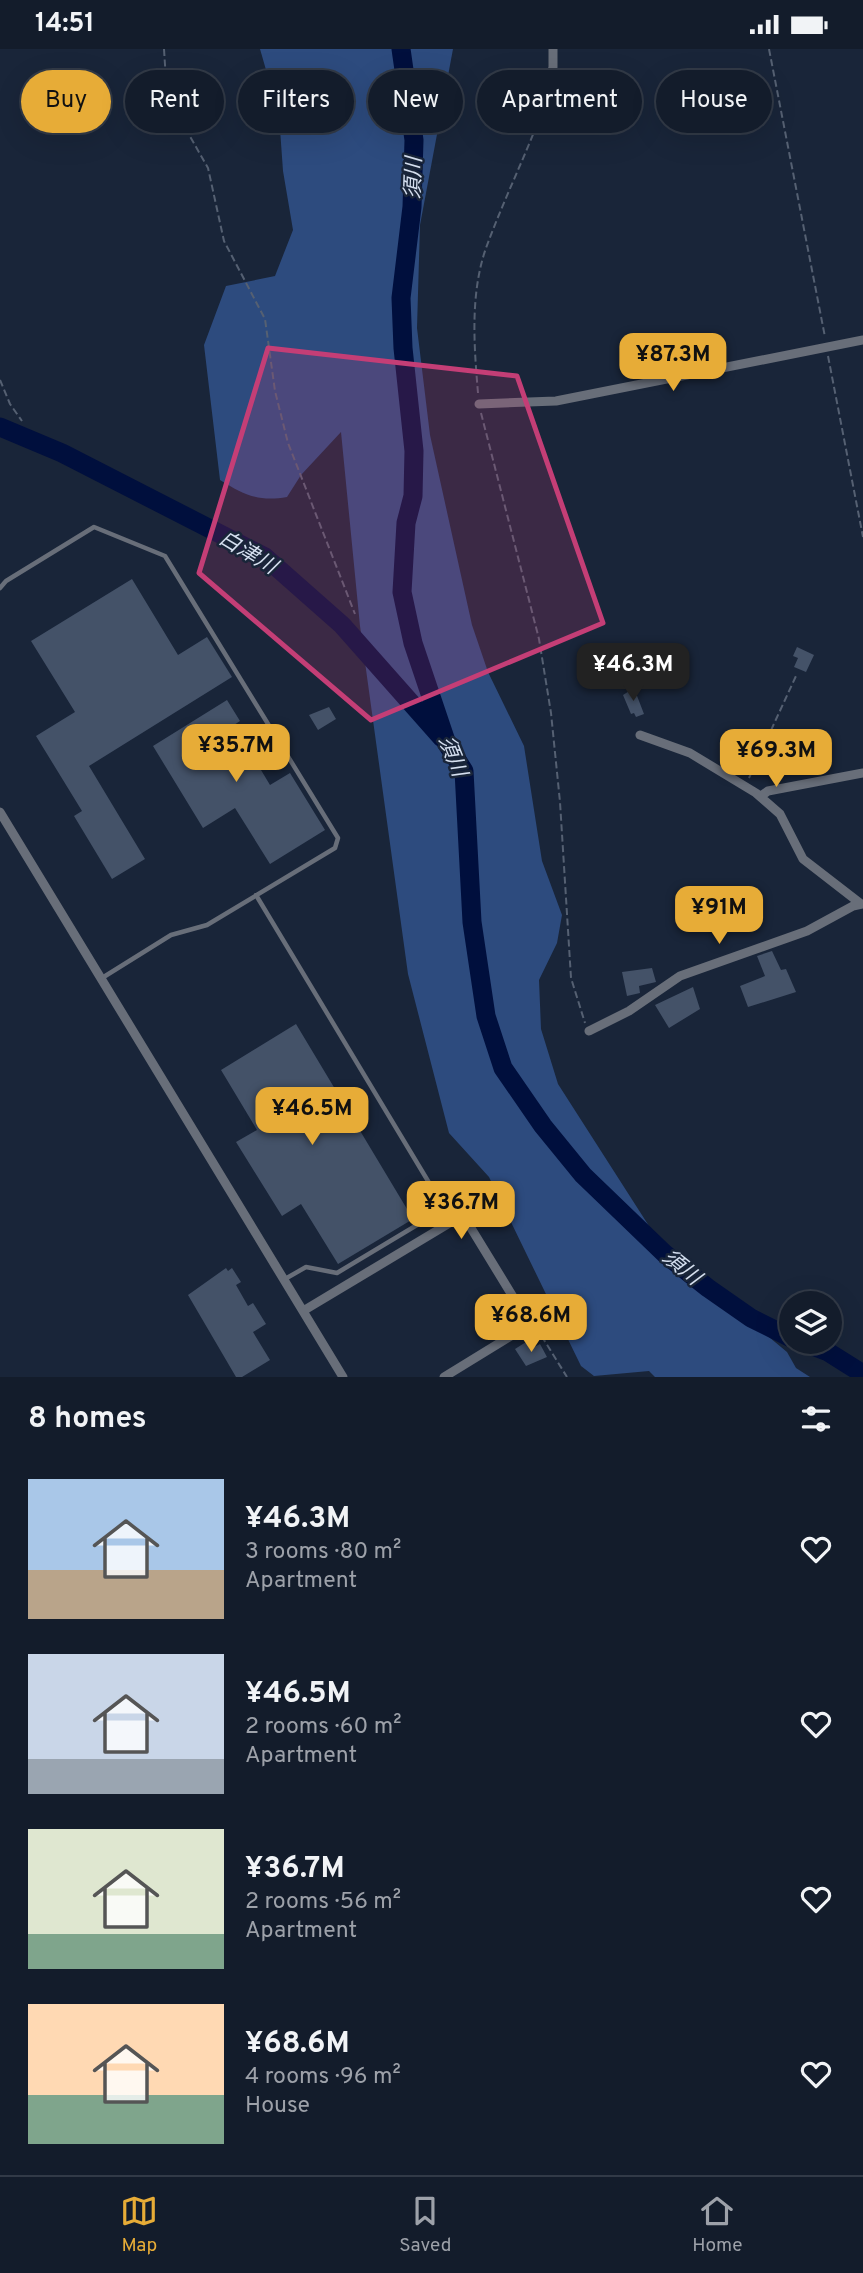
<!DOCTYPE html>
<html lang="en">
<head>
<meta charset="utf-8">
<style>
	:root { --surface:#131c2b; --page:#1c2533; --text:#f1f3f6; --muted:#9da1a9; --line:#323a47; --accent:#e7ac37 }
	body { margin:0; font-family:Overpass,"Noto Sans JP",sans-serif; background:var(--page); color:var(--text); height:100vh; display:flex; flex-direction:column; font-size:26px; white-space:nowrap }
	* { box-sizing:border-box; margin:0 }
	p { font-size:23px; color:var(--muted) }
	.icon { flex:none; width:38px; height:38px; fill:none; stroke:currentColor; stroke-width:2; stroke-linecap:round; stroke-linejoin:round }
	.map { position:relative; height:1328px; overflow:hidden }
	.panel { display:flex; flex-direction:column; background:var(--surface); flex:1 }
	.panel>* { flex:none }
	.guide { position:absolute; left:21px; top:21px; width:822px; height:63px; display:flex; gap:14px }
	.buttons { position:absolute; left:779px; top:1242px; display:grid; gap:14px }
	.buttons a { display:grid; place-items:center; width:63px; height:63px; border-radius:50%; background:var(--surface); box-shadow:0 7px 28px #0002,0 0 0 2px var(--line); font-size:35px }
	.price { position:absolute; translate:-50% -60px; padding:0 16px; border-radius:14px; background:var(--accent); color:#111; font-size:23px; line-height:46px; filter:drop-shadow(0 2px 4px #0008) }
	.price::after { content:''; position:absolute; left:50%; top:42px; width:21px; height:16px; margin-left:-10px; background:inherit; clip-path:polygon(0 0,100% 0,50% 100%) }
	.price.current { background:#222; color:#fff }
	ul { padding:0; list-style:none }
	li { display:flex; align-items:center; gap:21px; height:175px; padding:0 28px }
	li span { display:grid; place-items:center; flex:none; width:196px; height:140px; border-radius:0px; color:#555 }
	li>.icon { margin-inline-start:auto }
	span .icon { width:84px; height:84px; fill:#fffc; stroke-width:1 }
	li b { font-size:30px }
	h2 { display:flex; justify-content:space-between; align-items:center; height:84px; padding:0 28px; font-size:30px }
	.tag { padding:0 24px; border-radius:32px; background:var(--surface); box-shadow:0 7px 28px #0002,0 0 0 2px var(--line); font-size:24px; line-height:63px }
	.tag.current { background:var(--accent); color:#111 }
	.status { display:flex; justify-content:space-between; align-items:center; height:49px; padding:0 35px; background:var(--surface); direction:ltr }
	.status svg { height:19px; fill:currentColor }
	.dock { display:flex; justify-content:space-around; align-items:center; height:98px; border-top:2px solid var(--line); background:var(--surface); font-size:19px; color:var(--muted) }
	.dock a { display:grid; justify-items:center; gap:4px }
	.dock .current { color:var(--accent) }
	.map>svg:first-child { display:block }
	.forest { fill:#2d4b7e }
	.lines { fill:none; stroke-linecap:round; stroke-linejoin:round }
	.river { stroke:#000f3d; stroke-width:19 }
	.building { fill:#445268 }
	.path { stroke:#556072; stroke-width:2; stroke-dasharray:7 3.5; stroke-linecap:butt }
	.service { stroke:#686e79; stroke-width:4.5 }
	.minor { stroke:#686e79; stroke-width:9 }
	.marked { fill:#c43e76; fill-opacity:0.2; stroke:#c43e76; stroke-width:5; stroke-linejoin:round }
	.labels { text-anchor:middle; stroke-width:5; stroke-linejoin:round; paint-order:stroke }
	.water-label { font-size:21px; font-style:italic; fill:#d6e0f0; stroke:#192539 }
</style>
</head>
<body>
<div class="status"><b>14:51</b><svg viewBox="0 0 49 12"><path d="M0 12V9h3v3zM5 12V6h3v6zM10 12V3h3v9zM15 12V0h3v12zM26 1h20v11H26zM47 4h2v5h-2z"/></svg></div>
<div class="map">
<svg width="863" height="1328" viewBox="0 0 863 1328">
	<rect width="100%" height="100%" fill="#192539"/>
	<path class="forest" d="M260,0H453L420,176L417,279L430,386L472,576L488,623L524,697L542,812L562,866L557,894L539,931L541,980L558,1035L665,1202L787,1303L796,1319L810,1328H655L649,1322L594,1327L581,1317L489,1128L449,1084L408,925L360,577L341,383L301,426L287,448C259,453 244,446 220,431L204,296L226,237L275,227L293,181L283,122L279,66Z"/>
	<g class="lines">
		<path class="river" d="M401,0L414,91L412,158L401,249L403,299L414,402L413,447L406,474L402,543L413,594L447,695L464,722L472,873L486,967L503,1019L543,1077L583,1126L665,1205L708,1239L751,1269L791,1289
			M0,378L62,404L265,508L342,576L442,689
			M802,1293L828,1303L863,1325"/>
	</g>
	<path class="building" d="M132,530L178,606L207,588L232,628L89,717L145,810L112,830L74,767L82,762L36,687L75,663L31,592Z
		M797,598L814,606L806,623L794,618L798,609L793,607Z
		M634,639L644,665L636,668L634,664L631,665L623,646Z
		M227,651L240,672L234,676L270,736L290,724L325,781L270,815L235,759L203,779L153,697Z
		M329,658L336,670L318,681L309,666Z
		M772,902L781,921L786,920L796,943L748,958L740,937L765,927L757,907Z
		M652,919L656,933L639,937L640,944L627,947L622,923Z
		M693,938L700,960L669,979L655,956Z
		M296,975L413,1170L338,1215L301,1155L282,1167L236,1093L257,1081L221,1021Z
		M226,1219L228,1222L232,1219L241,1233L236,1236L248,1257L253,1254L266,1275L253,1283L270,1311L242,1328H236L188,1246Z
		M526,1293L530,1300L540,1295L547,1308L526,1317L515,1300Z"/>
	<g class="lines">
		<path class="path" d="M164,0L167,47L208,119L224,192L265,270L275,342L288,394L355,565
			M769,0L825,288
			M828,307L863,488
			M0,331L10,355L22,372
			M478,344C474,297 470,245 486,199C502,155 523,112 540,68
			M481,364L539,590L551,664L560,753L571,929L585,974
			M749,729L796,627
			M536,1278L567,1328"/>
		<path class="service" d="M0,539L6,532L94,478L165,507L338,789L335,799L207,876L171,886L102,929
			M256,846L437,1147L436,1160L427,1170L337,1224L306,1218L285,1230"/>
		<path class="minor" d="M543,60L553,18V0
			M479,355L556,352L863,291
			M640,686L690,704L756,744L780,765L803,810L861,855
			M761,747L768,742L863,724
			M0,763L343,1328
			M589,982L629,962L680,927L807,882L853,857L863,855
			M303,1262L463,1166L526,1269L524,1279L444,1328"/>
	</g>
	<path class="marked" d="M268,299L517,327L603,574L371,671L199,524Z"/>
	<g class="labels">
		<g class="water-label">
			<text transform="translate(413 129) rotate(-88)" y="7">須川</text>
			<text transform="translate(248 503) rotate(31)" y="7">白津川</text>
			<text transform="translate(453 707) rotate(68)" y="7">須川</text>
			<text transform="translate(682 1218) rotate(39)" y="7">須川</text>
		</g>
	</g>
</svg>
<div class="buttons">
<a><svg class="icon" aria-label="layers" viewBox="0 0 24 24"><path d="M12 4l9 5-9 5-9-5zM3 14l9 5 9-5"/></svg></a>
</div>
<b class="price" style="left:673px;top:344px">¥87.3M</b>
<b class="price current" style="left:633px;top:654px">¥46.3M</b>
<b class="price" style="left:236px;top:735px">¥35.7M</b>
<b class="price" style="left:776px;top:740px">¥69.3M</b>
<b class="price" style="left:719px;top:897px">¥91M</b>
<b class="price" style="left:312px;top:1098px">¥46.5M</b>
<b class="price" style="left:461px;top:1192px">¥36.7M</b>
<b class="price" style="left:531px;top:1305px">¥68.6M</b>
<div class="guide">
<a class="tag current">Buy</a>
<a class="tag">Rent</a>
<a class="tag">Filters</a>
<a class="tag">New</a>
<a class="tag">Apartment</a>
<a class="tag">House</a>
</div>
</div>
<section class="panel">
<h2>8 homes<svg class="icon" aria-label="filters" viewBox="0 0 24 24"><path d="M4 7h16M4 17h16"/><circle cx="9" cy="7" r="2"/><circle cx="15" cy="17" r="2"/></svg></h2>
<ul>
<li><span style="background:linear-gradient(#a9c7e8 65%,#b9a48a 0)"><svg class="icon" aria-label="home" viewBox="0 0 24 24"><path d="M3 11l9-7 9 7M6 9v11h12V9"/></svg></span><div><b>¥46.3M</b><p>3 rooms · 80 m²</p><p>Apartment</p></div><svg class="icon" aria-label="heart" viewBox="0 0 24 24"><path d="M12 20l-8-8c-3-5 5-10 8-4 3-6 11-1 8 4z"/></svg></li>
<li><span style="background:linear-gradient(#c9d6e8 75%,#9aa5b1 0)"><svg class="icon" aria-label="home" viewBox="0 0 24 24"><path d="M3 11l9-7 9 7M6 9v11h12V9"/></svg></span><div><b>¥46.5M</b><p>2 rooms · 60 m²</p><p>Apartment</p></div><svg class="icon" aria-label="heart" viewBox="0 0 24 24"><path d="M12 20l-8-8c-3-5 5-10 8-4 3-6 11-1 8 4z"/></svg></li>
<li><span style="background:linear-gradient(#dfe7d0 75%,#7fa58c 0)"><svg class="icon" aria-label="home" viewBox="0 0 24 24"><path d="M3 11l9-7 9 7M6 9v11h12V9"/></svg></span><div><b>¥36.7M</b><p>2 rooms · 56 m²</p><p>Apartment</p></div><svg class="icon" aria-label="heart" viewBox="0 0 24 24"><path d="M12 20l-8-8c-3-5 5-10 8-4 3-6 11-1 8 4z"/></svg></li>
<li><span style="background:linear-gradient(#ffd9b3 65%,#7fa58c 0)"><svg class="icon" aria-label="home" viewBox="0 0 24 24"><path d="M3 11l9-7 9 7M6 9v11h12V9"/></svg></span><div><b>¥68.6M</b><p>4 rooms · 96 m²</p><p>House</p></div><svg class="icon" aria-label="heart" viewBox="0 0 24 24"><path d="M12 20l-8-8c-3-5 5-10 8-4 3-6 11-1 8 4z"/></svg></li>
</ul>
</section>
<nav class="dock">
<a class="current"><svg class="icon" aria-label="map" viewBox="0 0 24 24"><path d="M3 6l6-2 6 2 6-2v14l-6 2-6-2-6 2zM9 4v14M15 6v14"/></svg>Map</a>
<a><svg class="icon" aria-label="saved" viewBox="0 0 24 24"><path d="M7 4h10v16l-5-4-5 4z"/></svg>Saved</a>
<a><svg class="icon" aria-label="home" viewBox="0 0 24 24"><path d="M3 11l9-7 9 7M6 9v11h12V9"/></svg>Home</a>
</nav>
</body>
</html>
